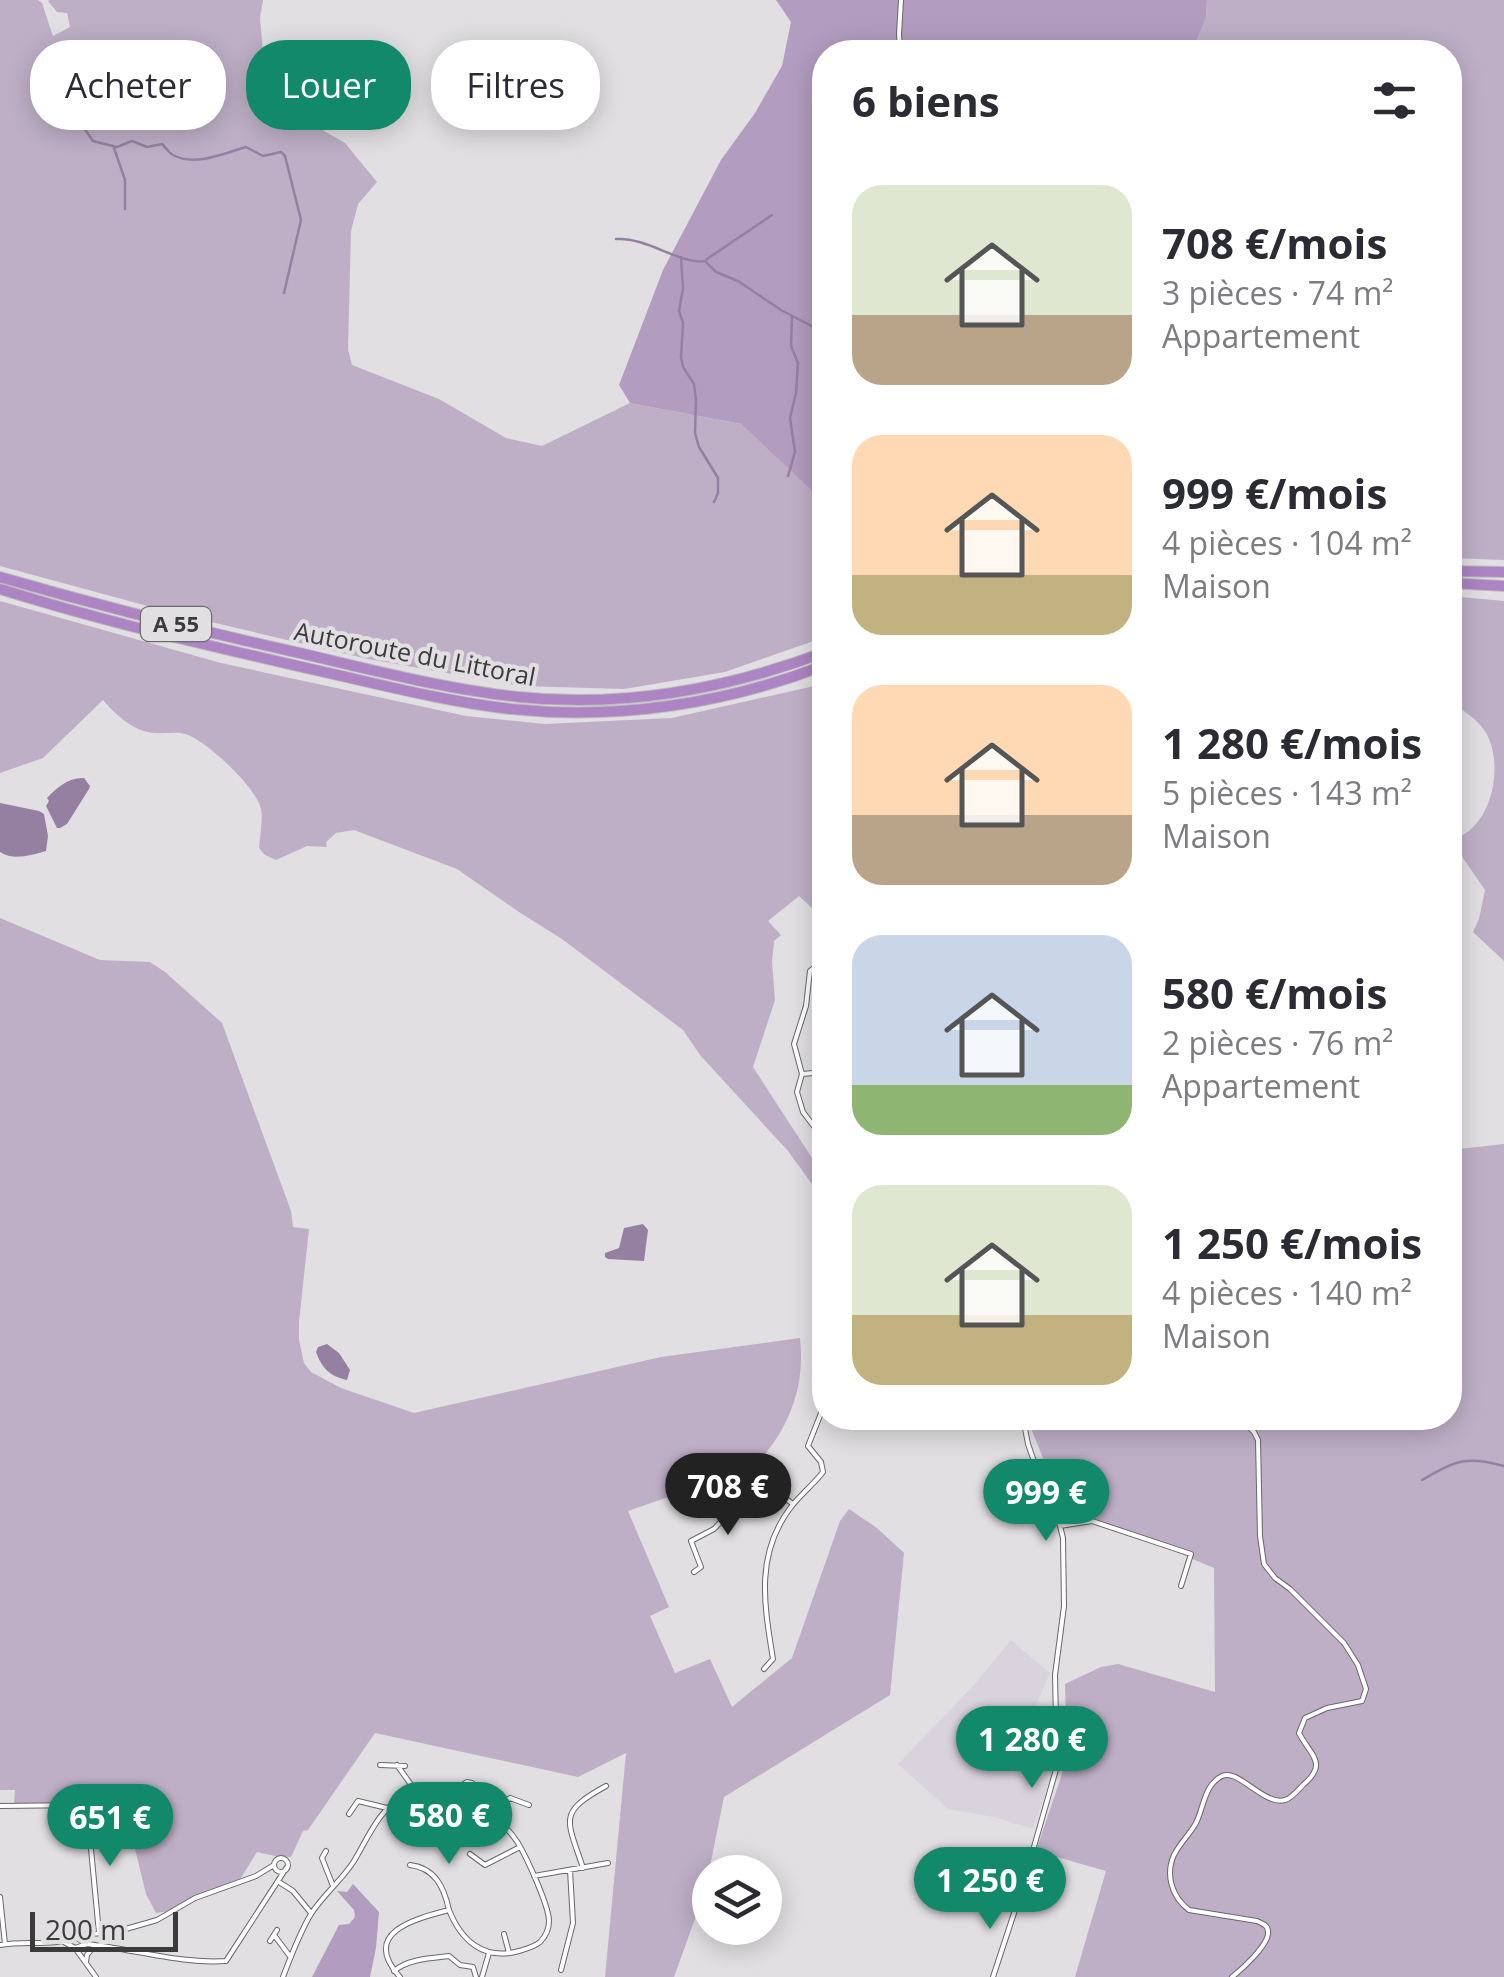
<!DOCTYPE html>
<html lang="fr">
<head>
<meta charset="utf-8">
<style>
	:root { --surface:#fff; --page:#f2f2f3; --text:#2b2b33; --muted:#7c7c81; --accent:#11896a }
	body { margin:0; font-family:"Open Sans",sans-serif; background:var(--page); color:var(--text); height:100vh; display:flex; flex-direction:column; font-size:38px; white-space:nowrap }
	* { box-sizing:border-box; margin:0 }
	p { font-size:32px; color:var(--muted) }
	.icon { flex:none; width:55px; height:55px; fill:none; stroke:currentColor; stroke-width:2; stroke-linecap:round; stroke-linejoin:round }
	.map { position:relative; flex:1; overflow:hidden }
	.side { position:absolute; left:812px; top:40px; width:650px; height:1390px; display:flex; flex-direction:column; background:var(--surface); border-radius:40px; box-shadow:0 5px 25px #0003 }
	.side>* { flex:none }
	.top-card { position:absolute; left:30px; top:40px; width:632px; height:90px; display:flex; gap:20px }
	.controls { position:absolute; left:692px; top:1855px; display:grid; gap:20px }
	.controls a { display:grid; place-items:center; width:90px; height:90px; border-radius:50%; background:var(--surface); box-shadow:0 5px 25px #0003; font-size:50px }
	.scale { position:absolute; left:30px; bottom:25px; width:148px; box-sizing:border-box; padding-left:10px; border:5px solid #3c3b3c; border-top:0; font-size:28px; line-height:35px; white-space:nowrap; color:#3c3b3c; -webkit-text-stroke:8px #e1dfe2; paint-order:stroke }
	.price { position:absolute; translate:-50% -85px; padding:0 22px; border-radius:35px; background:var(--accent); color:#fff; font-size:32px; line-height:65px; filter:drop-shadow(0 2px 5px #0008) }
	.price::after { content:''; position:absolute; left:50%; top:60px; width:30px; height:22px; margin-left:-15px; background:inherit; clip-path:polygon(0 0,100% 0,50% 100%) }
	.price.active { background:#222; color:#fff }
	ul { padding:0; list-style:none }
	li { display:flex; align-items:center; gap:30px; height:250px; padding:0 40px }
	li span { display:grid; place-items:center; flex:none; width:280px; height:200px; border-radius:30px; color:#555 }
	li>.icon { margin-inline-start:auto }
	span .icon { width:120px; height:120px; fill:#fffc; stroke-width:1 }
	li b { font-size:42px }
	h2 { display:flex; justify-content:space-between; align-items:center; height:120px; padding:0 40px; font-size:42px }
	.tag { padding:0 35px; border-radius:40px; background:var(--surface); box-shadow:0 5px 25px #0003; font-size:35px; line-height:90px }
	.tag.active { background:var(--accent); color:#fff }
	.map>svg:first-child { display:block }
	.built { fill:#d9d3dd }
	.green { fill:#beafc6 }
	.forest { fill:#b29cbf }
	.water { fill:#9680a2 }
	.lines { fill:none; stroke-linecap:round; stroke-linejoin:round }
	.stream { stroke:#9680a2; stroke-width:2.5 }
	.minor-casing { stroke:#68676a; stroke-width:6 }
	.motorway-casing { stroke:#bdbcbd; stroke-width:12 }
	.minor { stroke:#fff; stroke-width:4 }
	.motorway { stroke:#ad84c4; stroke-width:10 }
	.labels { text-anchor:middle; stroke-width:8; stroke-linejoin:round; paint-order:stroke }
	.shield { fill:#e1dfe2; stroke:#6e6c6e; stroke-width:2.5 }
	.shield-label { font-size:22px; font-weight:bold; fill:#3c3b3c }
	.street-label { font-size:25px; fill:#3c3b3c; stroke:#e1dfe2 }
</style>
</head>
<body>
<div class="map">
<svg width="1504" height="1977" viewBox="0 0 1504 1977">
	<rect width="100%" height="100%" fill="#e1dfe2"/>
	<path class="built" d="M1011,1640L1050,1673L1030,1719L1055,1764L1033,1829L994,1817L948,1809L898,1764L973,1686Z"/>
	<path class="green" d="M0,0H38L42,3L53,36L70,27L67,13L57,12L48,1L50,0H263L260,18L267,98L345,143L377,182L358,204L351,231L348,349L352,365L439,399L506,438L542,446L630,403L741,424L821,498L825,496V637L725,672L624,689L520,686L368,659L177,614L0,566Z
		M1207,0H1504V560L1450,558V52H1192L1206,18Z
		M1450,596L1504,601V961L1473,932L1479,919L1485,890L1463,858L1457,838C1493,824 1504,764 1486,733C1479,720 1462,710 1450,701Z
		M0,601L221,663L466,716L545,724L672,718L810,687L825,680V899L813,909L799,896L768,921L781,935L774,941L772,961L775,1000L753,1067L825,1178V1202L788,1151L700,1055L683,1030L562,939L519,912L457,869L354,830L336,833L326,842L327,847L307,846L276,860L265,855L259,848C260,836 263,821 261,809C257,788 205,739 185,734C175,731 164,734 154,733C134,732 115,714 103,700L43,758L0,773Z
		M0,918L100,960L150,962L165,972L222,1023L291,1211L293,1227L309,1229L299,1322V1340L304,1363L311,1372L341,1388L414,1413L661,1357L800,1338C807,1400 778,1453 727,1488L720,1479L628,1511L669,1607L650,1616L675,1673L710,1659L732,1707L792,1658L840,1521L849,1509L877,1528L904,1553L890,1695L724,1797L705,1891L674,1977H605L626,1753L578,1777L375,1733L308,1830L303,1831L291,1857L275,1856L257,1852L239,1881L193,1897L170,1911L156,1913L146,1894L135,1849L128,1847L122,1818L91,1817L88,1804H14L15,1790H0Z
		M1504,1144V1977H1075L1106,1871L1036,1851L1067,1759L1065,1684L1101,1667L1118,1664L1215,1692L1214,1568C1174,1551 1110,1522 1068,1521L1027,1418H1450V1150Z"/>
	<path class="forest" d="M776,0H1207L1206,18L1192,52H825V496L821,499L741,424L630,403L619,385L663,270L721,160L755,113L782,66L791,22Z
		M353,1884L379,1912L376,1948L370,1977H312L339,1925L349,1924L355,1917L354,1910L337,1891L347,1892Z"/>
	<path class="water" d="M84,778L90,786L89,789L67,824L60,828H57L46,806L49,801L47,798C56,788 69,777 84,778Z
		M0,803L39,811L44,814L48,836L46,851C31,855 14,861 0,852Z
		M643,1224L648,1230L644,1261L608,1259L605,1257V1253L619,1248L624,1228Z
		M327,1344L339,1353L350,1370L347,1380C329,1376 322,1368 316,1352L318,1347Z"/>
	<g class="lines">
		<path class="stream" d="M58,52L86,81L85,102L75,115L93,141L117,147L132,141L147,147L162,144C166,148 169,153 173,155C195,167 225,153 246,147L263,156L281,152L285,156L301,220L284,293
			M114,148L125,180V209
			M616,239C648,237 680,265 705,261L716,272L738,281L781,310L825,333
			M681,257L683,288L679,311L683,323L681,357L683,367L694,384L696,400L695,433L699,447L718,478V493L714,502
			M707,259L772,215
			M788,476L795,452L790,418L796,393L798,363L791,346L792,316
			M1422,1480C1456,1461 1465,1455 1504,1466"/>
		<g class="minor-casing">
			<path id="minor" d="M900,52L899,34L901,0
				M825,959L810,971L806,1006L794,1044L802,1074L797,1092L803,1112L825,1141
				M802,1074L825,1072
				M1060,1526L1092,1521L1191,1554L1181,1586
				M694,1572L701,1567L691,1541L714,1529L745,1496H782L793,1504
				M764,1669L773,1659C764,1604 755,1554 791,1507C801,1494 814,1484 823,1472L821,1462L808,1446L825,1403
				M380,1765L405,1766
				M397,1765L417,1793
				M444,1797L467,1782L472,1783
				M0,1806L85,1805L87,1807L99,1933
				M486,1812L510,1798L529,1805
				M349,1814L358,1801L387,1808
				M326,1851L322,1858L333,1886
				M470,1854L485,1865L520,1847
				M274 1865a7 7 0 1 1 14 0a7 7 0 1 1-14 0Z
				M410,1865C435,1868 444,1887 449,1910
				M583,1868C567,1819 557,1813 606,1786
				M534,1876L608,1863
				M279,1882L293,1891L311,1913
				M0,1897L5,1944
				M504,1934L509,1953
				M274,1935L289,1955
				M76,1937L83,1934L112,1933L157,1920L195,1898L256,1876L274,1865
				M270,1941L277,1930
				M64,1942L75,1948L87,1944C133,1949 180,1964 226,1961L287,1867
				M0,1945C24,1940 53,1947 76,1937L83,1942
				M75,1948L96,1977
				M86,1962L87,1955L95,1945
				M561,1970L573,1923L570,1870
				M394,1971C408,1959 431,1958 449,1956L460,1965L473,1967L476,1977
				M283,1977C291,1956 299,1934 311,1914C323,1895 342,1880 354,1861C368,1838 379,1808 405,1796C415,1791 425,1794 435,1796C457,1800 481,1806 498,1821C506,1827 513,1835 518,1843C527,1858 549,1906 549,1921C549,1929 545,1937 540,1942C534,1947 526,1949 519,1951C483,1961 461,1940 449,1910C414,1919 360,1933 400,1977
				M482,1977L489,1953
				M993,1977L1022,1889L1057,1766L1055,1675L1064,1606L1063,1538L1060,1526L1045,1493L1028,1444L1023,1418
				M1232,1977C1241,1970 1269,1945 1268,1932C1268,1925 1263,1924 1257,1921L1189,1910C1172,1897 1165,1875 1174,1855C1180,1843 1190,1834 1196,1823C1204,1807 1204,1785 1222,1776C1238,1768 1264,1806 1285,1800C1292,1798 1298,1790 1303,1785C1329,1763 1310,1755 1299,1733L1305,1718L1327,1708L1362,1701L1366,1689L1358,1665L1344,1643L1290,1589L1275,1578L1264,1564L1260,1536L1258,1440L1254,1432L1240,1418"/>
		</g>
		<g class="motorway-casing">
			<path id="motorway" d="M1450,571L1504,572
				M0,577C97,605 196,630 295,652C369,669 444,689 519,697C624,708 727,689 825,652
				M1450,583L1504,586
				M0,589C99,620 201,644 302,667C371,682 441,701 511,709C617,720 726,704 825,665"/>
		</g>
		<use href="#minor" class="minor"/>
		<use href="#motorway" class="motorway"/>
	</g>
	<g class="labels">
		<rect class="shield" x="141" y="607" width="70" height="34" rx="8"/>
		<g class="shield-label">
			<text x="176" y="632">A 55</text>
		</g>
		<g class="street-label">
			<text transform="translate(415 654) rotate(11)" y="9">Autoroute du Littoral</text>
		</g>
	</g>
</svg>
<div class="controls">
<a><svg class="icon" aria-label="layers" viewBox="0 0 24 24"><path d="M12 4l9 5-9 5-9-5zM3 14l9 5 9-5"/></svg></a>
</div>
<div class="scale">200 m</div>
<b class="price active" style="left:728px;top:1538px">708 €</b>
<b class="price" style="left:1046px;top:1544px">999 €</b>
<b class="price" style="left:1032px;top:1791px">1 280 €</b>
<b class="price" style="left:449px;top:1867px">580 €</b>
<b class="price" style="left:110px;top:1869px">651 €</b>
<b class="price" style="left:990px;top:1932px">1 250 €</b>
<div class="top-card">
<a class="tag">Acheter</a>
<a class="tag active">Louer</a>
<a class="tag">Filtres</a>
</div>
<section class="side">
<h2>6 biens<svg class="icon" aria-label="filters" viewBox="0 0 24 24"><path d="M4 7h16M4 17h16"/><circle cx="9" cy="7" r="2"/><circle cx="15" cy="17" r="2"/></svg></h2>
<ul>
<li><span style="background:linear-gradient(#dfe7d0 65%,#b9a48a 0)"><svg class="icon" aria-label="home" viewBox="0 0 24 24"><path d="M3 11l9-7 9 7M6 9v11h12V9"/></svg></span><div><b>708 €/mois</b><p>3 pièces · 74 m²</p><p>Appartement</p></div></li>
<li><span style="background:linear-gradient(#ffd9b3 70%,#c2b280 0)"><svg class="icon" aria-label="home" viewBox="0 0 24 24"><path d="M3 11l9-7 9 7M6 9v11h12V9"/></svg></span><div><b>999 €/mois</b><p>4 pièces · 104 m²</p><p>Maison</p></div></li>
<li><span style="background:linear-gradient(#ffd9b3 65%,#b9a48a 0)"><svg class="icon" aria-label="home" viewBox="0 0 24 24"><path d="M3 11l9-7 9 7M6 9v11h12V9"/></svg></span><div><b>1 280 €/mois</b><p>5 pièces · 143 m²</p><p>Maison</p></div></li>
<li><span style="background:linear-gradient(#c9d6e8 75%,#8fb573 0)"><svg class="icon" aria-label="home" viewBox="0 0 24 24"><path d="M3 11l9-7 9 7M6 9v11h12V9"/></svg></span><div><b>580 €/mois</b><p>2 pièces · 76 m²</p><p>Appartement</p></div></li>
<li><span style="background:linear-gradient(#dfe7d0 65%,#c2b280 0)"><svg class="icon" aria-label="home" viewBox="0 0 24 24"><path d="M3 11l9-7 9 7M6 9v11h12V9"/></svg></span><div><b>1 250 €/mois</b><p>4 pièces · 140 m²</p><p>Maison</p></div></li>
</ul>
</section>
</div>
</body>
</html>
